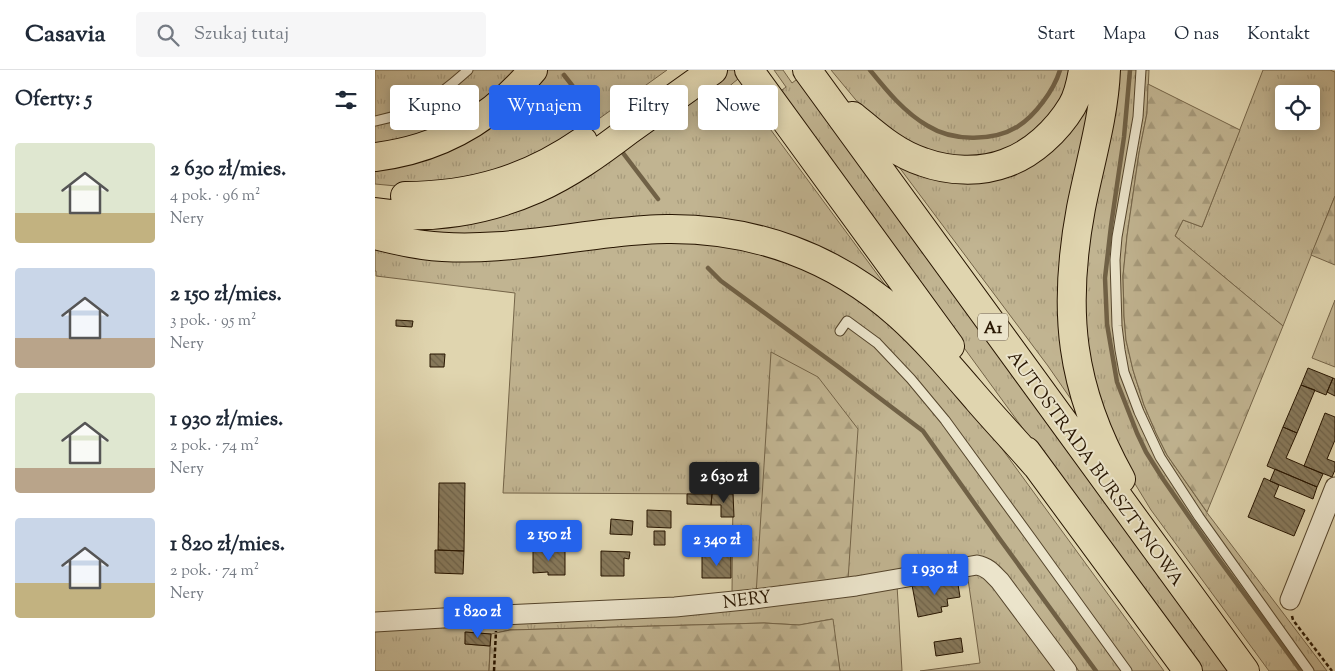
<!DOCTYPE html>
<html lang="pl">
<head>
<meta charset="utf-8">
<style>
	:root { --surface:#fff; --page:#f6f6f7; --text:#1f2937; --muted:#747a83; --line:#e0e1e3; --accent:#2563eb }
	body { margin:0; font-family:"Sorts Mill Goudy",serif; background:var(--page); color:var(--text); height:100vh; display:flex; flex-direction:column; font-size:19px; white-space:nowrap }
	* { box-sizing:border-box; margin:0 }
	p { font-size:16px; color:var(--muted) }
	.icon { flex:none; width:28px; height:28px; fill:none; stroke:currentColor; stroke-width:2; stroke-linecap:round; stroke-linejoin:round }
	.map { position:relative; flex:1; overflow:hidden }
	.details { display:flex; flex-direction:column; background:var(--surface); width:375px }
	.details>* { flex:none }
	.top-card { position:absolute; left:15px; top:15px; width:475px; height:45px; display:flex; gap:10px }
	.fabs { position:absolute; left:900px; top:15px; display:grid; gap:10px }
	.fabs a { display:grid; place-items:center; width:45px; height:45px; border-radius:5px; background:var(--surface); box-shadow:0 2px 12px #0003; font-size:25px }
	.price { position:absolute; translate:-50% -42px; padding:0 11px; border-radius:5px; background:var(--accent); color:#fff; font-size:16px; line-height:32px; filter:drop-shadow(0 1px 2px #0008) }
	.price::after { content:''; position:absolute; left:50%; top:30px; width:15px; height:11px; margin-left:-8px; background:inherit; clip-path:polygon(0 0,100% 0,50% 100%) }
	.price.active { background:#222; color:#fff }
	ul { padding:0; list-style:none }
	li { display:flex; align-items:center; gap:15px; height:125px; padding:0 15px }
	li span { display:grid; place-items:center; flex:none; width:140px; height:100px; border-radius:5px; color:#555 }
	li>.icon { margin-inline-start:auto }
	span .icon { width:60px; height:60px; fill:#fffc; stroke-width:1 }
	li b { font-size:21px }
	h2 { display:flex; justify-content:space-between; align-items:center; height:60px; padding:0 15px; font-size:21px }
	.tag { padding:0 18px; border-radius:5px; background:var(--surface); box-shadow:0 2px 12px #0003; font-size:18px; line-height:45px }
	.tag.active { background:var(--accent); color:#fff }
	header { display:flex; align-items:center; gap:30px; box-sizing:border-box; height:70px; padding:0 25px; background:var(--surface); border-bottom:1px solid var(--line) }
	header strong { font-size:24px }
	nav { display:flex; gap:28px; margin-inline-start:auto; font-size:18px }
	.search { width:350px; height:45px; background:var(--page); display:flex; align-items:center; gap:12px; box-sizing:border-box; padding:0 18px; border-radius:5px; color:var(--muted); font-size:19px }
	main { display:flex; flex:1; min-height:0 }
	.map>svg:first-child { display:block }
	.grass { fill:url(#grass-tufts); stroke:#746448; fill-rule:evenodd }
	.forest { fill:url(#forest-firs); stroke:#746448 }
	.lines { fill:none; stroke-linecap:round; stroke-linejoin:round }
	.stream { stroke:#706146; stroke-width:4.5 }
	.building { fill:url(#building-back-hatch); stroke:#271500 }
	.lane-casing { stroke:#55452c; stroke-width:11 }
	.street-casing { stroke:#55452c; stroke-width:21 }
	.highway-casing { stroke:#271500; stroke-width:30 }
	.path { stroke:#271500; stroke-width:2.5; stroke-dasharray:4 2.5; stroke-linecap:butt }
	.lane { stroke:#ebe4cb; stroke-width:9 }
	.street { stroke:#ebe4cb; stroke-width:19 }
	.highway { stroke:#e0d5af; stroke-width:28 }
	.labels { text-anchor:middle; stroke-width:4; stroke-linejoin:round; paint-order:stroke }
	.shield { fill:#ebe4cb; stroke:#62533d; stroke-width:1 }
	.shield-label { font-size:16px; font-weight:bold; fill:#271500 }
	.street-label { font-size:18px; fill:#271500; stroke:#ebe4cb }
</style>
</head>
<body>
<header>
<strong>Casavia</strong>
<div class="search"><svg class="icon" aria-label="search" viewBox="0 0 24 24"><circle cx="10" cy="10" r="6"/><path d="M15 15l6 6"/></svg>Szukaj tutaj</div>
<nav><a>Start</a><a>Mapa</a><a>O nas</a><a>Kontakt</a></nav>
</header>
<main>
<section class="details">
<h2>Oferty: 5<svg class="icon" aria-label="filters" viewBox="0 0 24 24"><path d="M4 7h16M4 17h16"/><circle cx="9" cy="7" r="2"/><circle cx="15" cy="17" r="2"/></svg></h2>
<ul>
<li><span style="background:linear-gradient(#dfe7d0 70%,#c2b280 0)"><svg class="icon" aria-label="home" viewBox="0 0 24 24"><path d="M3 11l9-7 9 7M6 9v11h12V9"/></svg></span><div><b>2 630 zł/mies.</b><p>4 pok. · 96 m²</p><p>Nery</p></div></li>
<li><span style="background:linear-gradient(#c9d6e8 70%,#b9a48a 0)"><svg class="icon" aria-label="home" viewBox="0 0 24 24"><path d="M3 11l9-7 9 7M6 9v11h12V9"/></svg></span><div><b>2 150 zł/mies.</b><p>3 pok. · 95 m²</p><p>Nery</p></div></li>
<li><span style="background:linear-gradient(#dfe7d0 75%,#b9a48a 0)"><svg class="icon" aria-label="home" viewBox="0 0 24 24"><path d="M3 11l9-7 9 7M6 9v11h12V9"/></svg></span><div><b>1 930 zł/mies.</b><p>2 pok. · 74 m²</p><p>Nery</p></div></li>
<li><span style="background:linear-gradient(#c9d6e8 65%,#c2b280 0)"><svg class="icon" aria-label="home" viewBox="0 0 24 24"><path d="M3 11l9-7 9 7M6 9v11h12V9"/></svg></span><div><b>1 820 zł/mies.</b><p>2 pok. · 74 m²</p><p>Nery</p></div></li>
</ul>
</section>
<div class="map">
<svg width="960" height="601" viewBox="0 0 960 601">
	<defs>
		<pattern id="grass-tufts" width="24" height="20" patternUnits="userSpaceOnUse" patternTransform="scale(1.25)"><rect width="24" height="20" fill="#c1b491"/><path d="M3 7l-1-3M5 7V3M7 7l1-3M15 17l-1-3M17 17v-4M19 17l1-3" fill="none" stroke="#a69a7b"/></pattern>
		<pattern id="forest-firs" width="22" height="20" patternUnits="userSpaceOnUse" patternTransform="scale(1.25)"><rect width="22" height="20" fill="#c1b491"/><path d="M5 1l3.5 6h-7zM16 11l3.5 6h-7z" fill="#a69a7b"/></pattern>
		<pattern id="building-back-hatch" width="6" height="6" patternUnits="userSpaceOnUse" patternTransform="scale(1.25)"><rect width="6" height="6" fill="#87795b"/><path d="M-1 5l2 2M0 0l6 6M5-1l2 2" fill="none" stroke="#6e6249"/></pattern>
	</defs>
	<rect width="100%" height="100%" fill="#e0d5af"/>
	<filter id="stains"><feTurbulence type="fractalNoise" baseFrequency=".004" numOctaves="4"/><feColorMatrix values="0 0 0 0 .2 0 0 0 0 .09 0 0 0 0 .02 0 0 0 .5 -.17"/></filter>
	<radialGradient id="worn" r=".72"><stop offset=".6" stop-color="#630" stop-opacity="0"/><stop offset="1" stop-color="#630" stop-opacity=".3"/></radialGradient>
	<path class="grass" d="M0,0H145L75,56L0,77Z
		M166,0H292L218,53L190,72L131,101L32,117L0,114V95Z
		M351,0H376C359,12 332,27 355,49L376,33L522,231L415,169H77L0,156L60,154Z
		M399,0H408L417,13L425,7L859,601H825L403,23L411,17Z
		M456,0H698L680,43L646,74L600,90L539,80L490,41Z
		M724,0L696,155L709,348L673,296L518,89L614,105Z
		M741,0H774L772,43L764,83L752,166L748,206L749,246L751,270L758,300L769,335L781,363L792,385L833,444L952,601H894L776,440L754,404L725,344L705,229Z
		M888,0H955L960,2V126L908,256L800,166L808,150L827,157ZM909,24H936V51H909Z
		M304,172L366,178L415,192L482,227L520,257L598,339L789,601H704L621,495L381,525L357,523L358,424L128,423L140,223L1,206V201H0V175Z
		M960,230V297L937,288Z
		M592,502L611,507L682,601H545L605,593Z
		M522,515L527,601H465L457,549L424,555L389,553L135,560L116,564L91,562L90,574L115,576L114,601H0V557Z"/>
	<path class="forest" d="M773,14L865,60L827,157L808,150L800,166L908,256L832,442L792,385L781,363L769,335L758,300L751,270L749,246L748,206L752,166L764,83L772,43Z
		M960,126V195L936,185Z
		M396,282L443,307L483,359L473,510L381,525Z
		M458,549L465,601H114L116,564L135,560L389,553L424,555Z"/>
	<g class="lines">
		<path class="stream" d="M495,0C512,21 530,43 553,56C577,71 617,72 642,57C660,46 679,20 685,0
			M755,0L749,67L736,156L730,208L732,254L742,312L762,363L771,382L788,409L840,484L926,601
			M189,5L221,46
			M248,83L283,129
			M333,198L346,211L465,298L548,361L624,468L721,601"/>
	</g>
	<path class="building" d="M21,250L38,251L37,257L21,256Z
		M55,284H70L69,297H55Z
		M933,298L958,308L951,325L926,315Z
		M958,308L960,309V326L952,322Z
		M926,315L940,320L922,363L908,357Z
		M950,343L960,347V370L952,389L960,392V400L957,407L929,396Z
		M908,357L922,363L911,388L948,404L942,417L892,396Z
		M900,399L942,417L938,429L895,411Z
		M889,408L904,415L899,427L930,440L919,466L873,447Z
		M64,413H90L89,481L63,480Z
		M312,424H337L336,435L312,434Z
		M337,424H358L359,447H346V435H336Z
		M272,440L296,441V458L272,457Z
		M236,449L258,451L257,465L235,464Z
		M341,457H356L355,471H341Z
		M279,461H290V475H279Z
		M60,480L89,481L88,504L60,503Z
		M158,481H190V505H173V502L158,503Z
		M226,481L255,482L254,489L249,488V506H226Z
		M327,486H356V508H327Z
		M582,508L585,527L572,529L573,536L566,537L567,542L543,547L537,515Z
		M90,562L116,564L115,576L90,574Z
		M586,568L588,582L561,586L559,572Z"/>
	<g class="lines">
		<g class="lane-casing">
			<path id="lane" d="M766,0L763,47L742,167L740,190L742,256L745,280L749,302L764,342L785,387L824,447L934,601
				M0,51C41,43 63,27 93,0
				M465,261L472,251L502,273L536,309L570,350L656,468L752,601"/>
		</g>
		<g class="street-casing">
			<path id="street" d="M915,530L960,417
				M0,552L85,547L300,537L379,529L481,516L602,495C613,497 618,504 625,511L692,601"/>
		</g>
		<g class="highway-casing">
			<path id="highway" d="M374,0L575,276
				M432,0L870,601
				M731,0C729,47 715,92 706,138C687,240 695,318 746,409
				M478,46C500,64 520,83 548,92C573,101 605,103 631,93C657,84 682,61 697,36C703,26 706,12 708,0
				M0,87C65,79 116,50 158,0
				M30,126C97,126 153,109 208,71
				M0,142C54,151 111,141 161,119C195,104 225,82 254,60C282,40 310,20 338,0
				M0,165C16,169 32,173 48,175C109,183 175,170 236,163C255,161 273,159 292,159C379,158 459,187 524,245C553,271 578,301 603,330C622,352 642,373 661,395
				M651,381L813,601"/>
		</g>
		<path class="path" d="M917,546L918,550L957,601
			M119,601L121,561"/>
		<use href="#lane" class="lane"/>
		<use href="#street" class="street"/>
		<use href="#highway" class="highway"/>
	</g>
	<g class="labels">
		<rect class="shield" x="603" y="243.5" width="30" height="27" rx="4"/>
		<g class="shield-label">
			<text x="618" y="263">A1</text>
		</g>
		<g class="street-label">
			<text transform="translate(721 398) rotate(54)" y="6">AUTOSTRADA BURSZTYNOWA</text>
			<text transform="translate(372 529) rotate(-7)" y="6">NERY</text>
		</g>
	</g>
	<rect width="100%" height="100%" filter="url(#stains)"/>
	<rect width="100%" height="100%" fill="url(#worn)"/>
</svg>
<div class="fabs">
<a><svg class="icon" aria-label="locate" viewBox="0 0 24 24"><circle cx="12" cy="12" r="6"/><path d="M12 2v4M12 18v4M2 12h4M18 12h4"/></svg></a>
</div>
<b class="price active" style="left:349px;top:434px">2 630 zł</b>
<b class="price" style="left:174px;top:492px">2 150 zł</b>
<b class="price" style="left:342px;top:497px">2 340 zł</b>
<b class="price" style="left:560px;top:526px">1 930 zł</b>
<b class="price" style="left:103px;top:569px">1 820 zł</b>
<div class="top-card">
<a class="tag">Kupno</a>
<a class="tag active">Wynajem</a>
<a class="tag">Filtry</a>
<a class="tag">Nowe</a>
</div>
</div>
</main>
</body>
</html>
